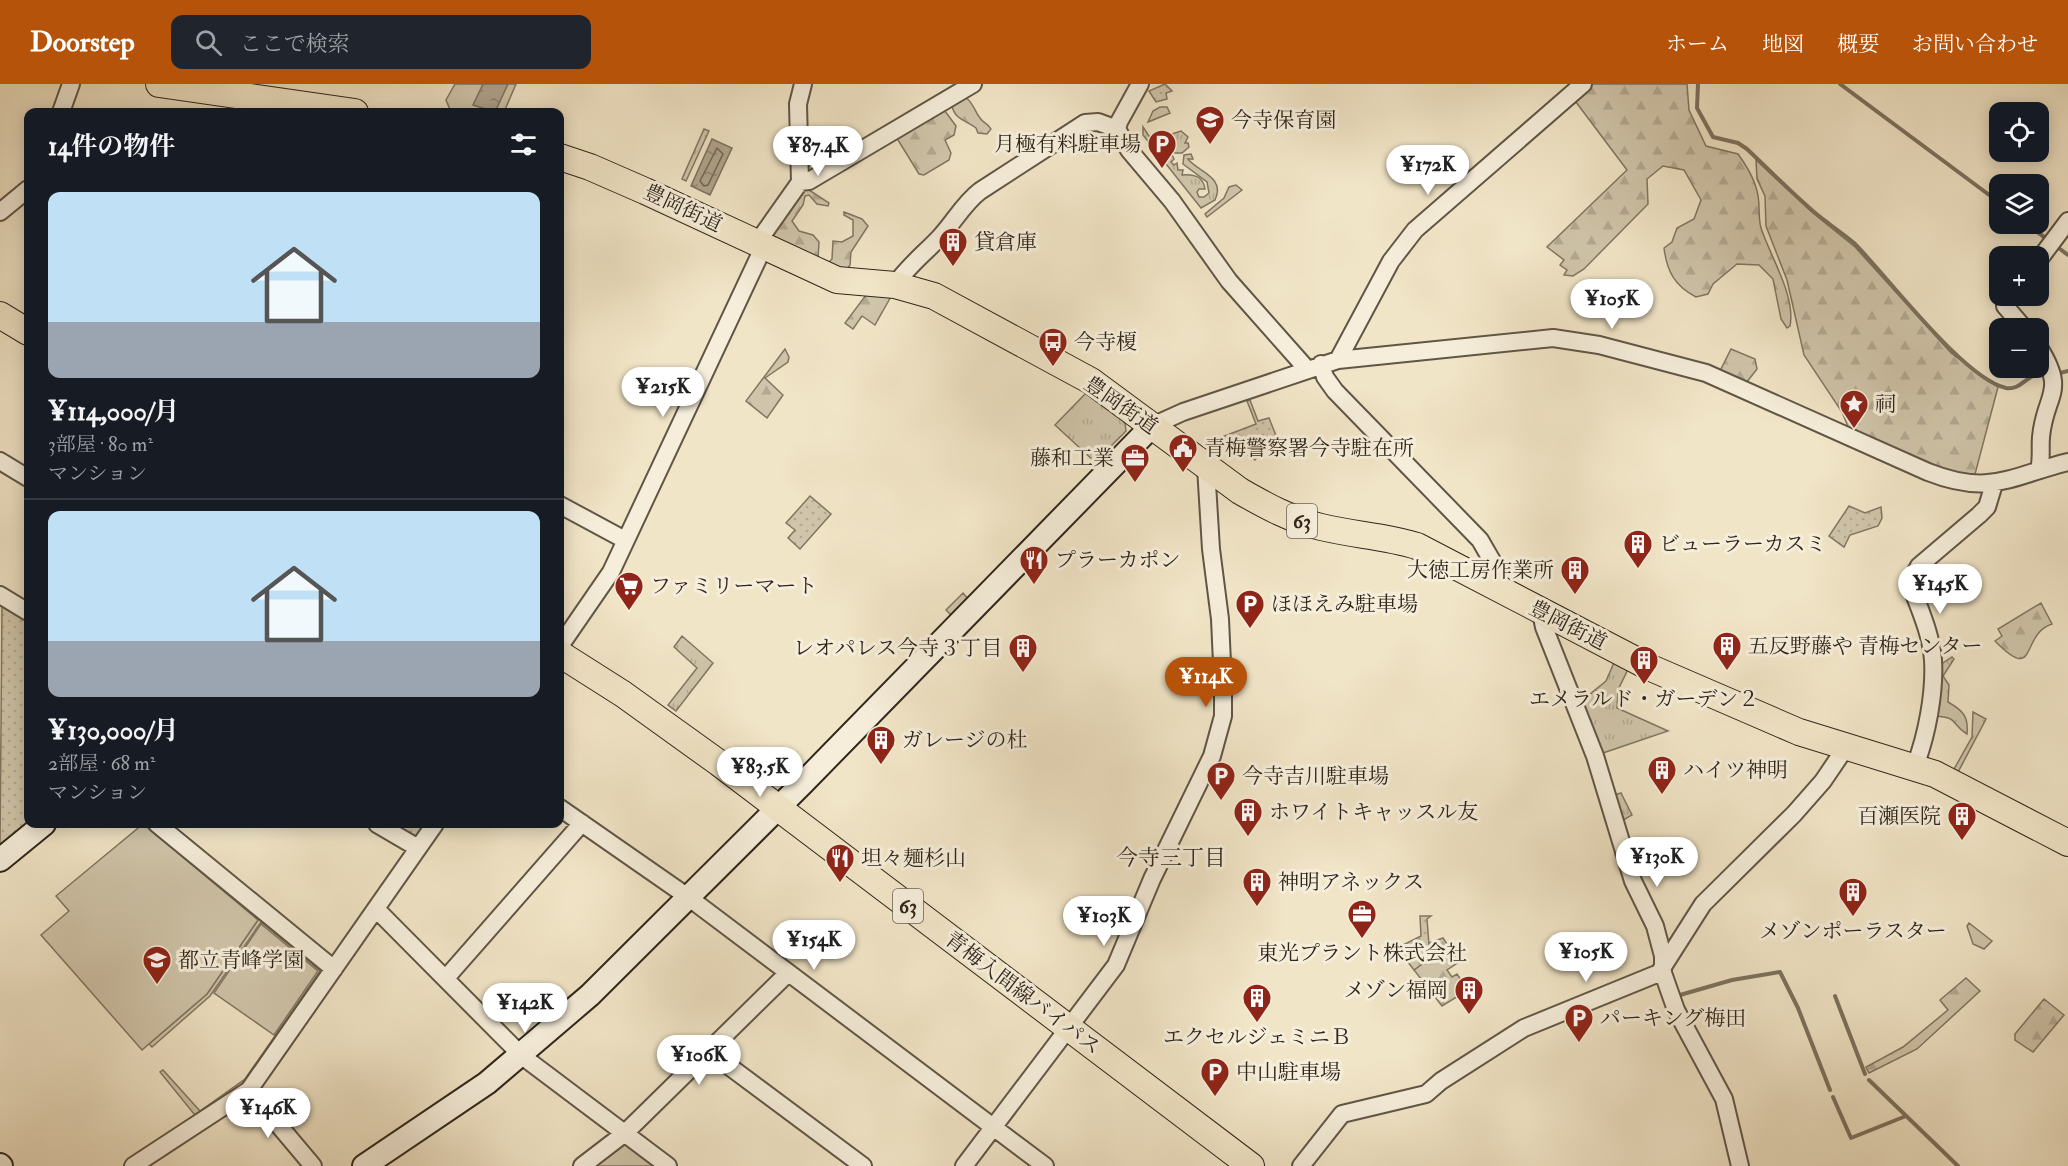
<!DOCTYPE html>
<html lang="ja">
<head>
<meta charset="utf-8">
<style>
	:root { --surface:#171b24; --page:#20242c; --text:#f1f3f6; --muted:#9ea1a6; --line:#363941; --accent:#b45309 }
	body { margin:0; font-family:"IM FELL Double Pica","Noto Serif JP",serif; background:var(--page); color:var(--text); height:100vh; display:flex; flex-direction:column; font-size:22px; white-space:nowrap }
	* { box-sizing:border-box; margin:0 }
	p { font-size:20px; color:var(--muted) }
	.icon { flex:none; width:33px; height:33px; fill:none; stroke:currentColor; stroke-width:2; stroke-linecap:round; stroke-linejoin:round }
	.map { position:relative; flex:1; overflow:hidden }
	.side { position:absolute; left:24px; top:24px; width:540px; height:720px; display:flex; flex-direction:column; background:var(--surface); border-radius:12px; box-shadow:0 3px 15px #0003 }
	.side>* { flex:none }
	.buttons { position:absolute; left:1989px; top:18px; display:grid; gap:12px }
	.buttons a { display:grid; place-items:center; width:60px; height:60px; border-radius:12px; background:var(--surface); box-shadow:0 3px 15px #0003; font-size:30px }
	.price { position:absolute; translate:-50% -51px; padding:0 14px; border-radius:21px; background:#fff; color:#222; font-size:20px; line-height:39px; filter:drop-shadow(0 2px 3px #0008) }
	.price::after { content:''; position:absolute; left:50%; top:36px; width:18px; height:14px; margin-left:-9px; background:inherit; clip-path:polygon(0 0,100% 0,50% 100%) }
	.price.active { background:var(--accent); color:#fff }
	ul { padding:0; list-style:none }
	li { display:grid; align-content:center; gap:12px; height:318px; padding:0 24px }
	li+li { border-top:2px solid var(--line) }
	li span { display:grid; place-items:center; height:186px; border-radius:12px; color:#555 }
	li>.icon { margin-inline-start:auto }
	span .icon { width:108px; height:108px; fill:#fffc; stroke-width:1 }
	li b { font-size:26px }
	h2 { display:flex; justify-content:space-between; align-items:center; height:72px; padding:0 24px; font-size:26px }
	header { display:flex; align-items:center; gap:36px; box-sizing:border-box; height:84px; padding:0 30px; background:var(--accent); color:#fff }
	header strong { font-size:28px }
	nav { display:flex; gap:33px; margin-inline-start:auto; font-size:21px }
	.search { width:420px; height:54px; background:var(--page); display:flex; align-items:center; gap:15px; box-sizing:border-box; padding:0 21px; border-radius:12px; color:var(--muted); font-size:22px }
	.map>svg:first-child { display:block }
	.grass { fill:url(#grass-tufts); stroke:#807662; stroke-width:1.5 }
	.forest { fill:url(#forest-firs); stroke:#807662; stroke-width:1.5 }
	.park { fill:url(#park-dots); stroke:#807662; stroke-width:1.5 }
	.pitch { fill:#d0c5aa; stroke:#807662; stroke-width:1.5 }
	.water { fill:url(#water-ripples); stroke:#7c725f; stroke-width:1.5 }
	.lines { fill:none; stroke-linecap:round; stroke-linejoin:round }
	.shore { stroke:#706554; stroke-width:1.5 }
	.stream { stroke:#7c725f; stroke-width:4 }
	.street-casing { stroke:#605646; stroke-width:20 }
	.secondary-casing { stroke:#30261b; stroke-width:26 }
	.primary-casing { stroke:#30261b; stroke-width:28 }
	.street { stroke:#f6eedb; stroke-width:16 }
	.secondary { stroke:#f6eedb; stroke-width:22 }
	.primary { stroke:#f1e5c7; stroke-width:26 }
	.labels { text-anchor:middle; stroke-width:6; stroke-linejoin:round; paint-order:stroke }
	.shield { fill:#f6eedb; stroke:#6b6255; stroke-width:1.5 }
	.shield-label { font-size:20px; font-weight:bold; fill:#30261b }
	.poi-label { font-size:21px; fill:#30261b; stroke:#f6eedb; text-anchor:start }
	.street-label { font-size:21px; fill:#30261b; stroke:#f6eedb }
	.neighbourhood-label { font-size:22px; fill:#30261b; stroke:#f6eedb }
</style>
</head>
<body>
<header>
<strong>Doorstep</strong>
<div class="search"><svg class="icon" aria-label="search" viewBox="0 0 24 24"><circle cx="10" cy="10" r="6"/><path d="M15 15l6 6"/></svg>ここで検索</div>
<nav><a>ホーム</a><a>地図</a><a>概要</a><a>お問い合わせ</a></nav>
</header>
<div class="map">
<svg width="2068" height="1082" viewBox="0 0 2068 1082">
	<defs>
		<pattern id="grass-tufts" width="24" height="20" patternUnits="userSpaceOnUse" patternTransform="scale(1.5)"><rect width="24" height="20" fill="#d0c5aa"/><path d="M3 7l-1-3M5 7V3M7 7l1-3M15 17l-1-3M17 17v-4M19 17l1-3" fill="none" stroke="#b3a992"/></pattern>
		<pattern id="forest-firs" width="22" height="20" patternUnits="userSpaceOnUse" patternTransform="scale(1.5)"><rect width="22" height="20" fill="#d0c5aa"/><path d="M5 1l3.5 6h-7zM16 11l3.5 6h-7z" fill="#b3a992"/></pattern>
		<pattern id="park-dots" width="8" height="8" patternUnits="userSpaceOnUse" patternTransform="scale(1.5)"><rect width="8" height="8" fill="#d0c5aa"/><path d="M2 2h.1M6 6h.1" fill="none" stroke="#b3a992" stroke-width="1.8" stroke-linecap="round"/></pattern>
		<pattern id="water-ripples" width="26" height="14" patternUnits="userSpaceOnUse" patternTransform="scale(1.5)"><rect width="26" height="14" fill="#afa48d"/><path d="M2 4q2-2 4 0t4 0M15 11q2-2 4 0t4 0" fill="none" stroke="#8f8572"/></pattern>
	</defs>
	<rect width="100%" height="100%" fill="#f1e5c7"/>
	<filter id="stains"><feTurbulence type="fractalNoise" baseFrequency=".00333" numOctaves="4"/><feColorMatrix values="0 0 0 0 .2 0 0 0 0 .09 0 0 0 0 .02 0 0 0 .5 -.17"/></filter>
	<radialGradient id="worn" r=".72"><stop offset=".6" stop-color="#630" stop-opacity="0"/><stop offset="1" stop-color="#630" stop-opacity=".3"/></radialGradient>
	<path class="grass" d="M1160,23H1167L1170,29L1148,38L1153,27Z
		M1143,43L1161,70L1172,71L1174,75L1171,78L1174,81L1177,79L1178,86H1183L1182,91C1192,90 1203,91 1205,105H1199L1197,108L1199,113H1204L1209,109L1207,98L1183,80L1184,71L1191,70L1193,75H1188C1198,88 1226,93 1215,116L1201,124L1143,51Z
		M704,45L709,47L686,97L682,95Z
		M1181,47L1188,53L1185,59H1188L1189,63L1182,69H1175L1168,63L1171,58L1168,55L1172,50Z
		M1236,101L1242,106L1207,133L1205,130L1224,114L1229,103Z
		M1087,308L1124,330L1126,347L1095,378L1055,341Z
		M963,509L968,515L952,532L946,526Z
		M682,552L713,579L676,627L668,621L697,584L674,563Z
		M1952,573L1954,575L1943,592L1949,601L1948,618C1962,626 1969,632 1967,650C1948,638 1961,633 1931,632L1937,583Z
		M1616,574L1630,581L1618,606L1617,624L1668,647L1600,670L1579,619L1606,597Z
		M1973,628L1986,635L1956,692L1953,687L1972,653Z
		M1621,709L1632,731L1620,738L1611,712Z
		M142,740H148L322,884L323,889L248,998L199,1032L194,1030L160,988L163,986L200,1027L245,995L320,887L261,838L210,912L152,963L149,960L207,910L258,836Z
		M1969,839L1992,857L1984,865L1973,860L1967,842Z"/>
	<path class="forest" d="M1590,0H1687L1689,26L1706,62L1738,70C1746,81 1756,98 1758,112C1760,122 1758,134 1761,144C1770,172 1796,212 1790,242L1787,244L1781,235L1773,195L1759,181L1737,180L1713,200L1708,210L1696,213C1675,202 1667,188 1664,164L1672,158L1677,144L1694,135L1701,116L1684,86L1663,82L1647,95L1648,120L1584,185L1573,192L1564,191L1567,186L1560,181L1564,176L1547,163L1627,86L1573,14Z
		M965,13C974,19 974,27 980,34C983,39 988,39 991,45L987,50L978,49L976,44C966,36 955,36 952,22L958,15Z
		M939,24L945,27L956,42L954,51L945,56L951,69L949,76L924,91L919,90L898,56V50Z
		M1756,76L1813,129L1855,163L1951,269L1998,303L1974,394L1958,392L1849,345L1842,328L1804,271L1787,196L1766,142L1765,112L1757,95Z
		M806,104L829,119L828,122L817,120L809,111L805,112L803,121L792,137L799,147L813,151L819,158L818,175L771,157L769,145L798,109Z
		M844,128L862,135L868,142L851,168L850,181L845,188L827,180L832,175L833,157L842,158L853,152V136L844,131Z
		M869,207L893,209L875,241L862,232L853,245L845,239Z
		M785,265L789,273L788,278L765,294L783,311L767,334L746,317Z
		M1731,265L1755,275L1757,285L1746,299L1720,287Z
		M2041,519L2052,540C2020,550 2038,601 1995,557L2002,552L1998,545Z
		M1443,854L1459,878L1447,886L1452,893L1457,890L1468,906L1442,922L1414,886L1430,874L1429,859Z
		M1966,894L1980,907L1917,965L1869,989L1866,983L1903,963L1948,926L1940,916Z
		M2044,915L2064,931L2033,968L2015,956V950Z"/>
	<path class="park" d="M1165,0L1172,7L1166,9L1167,15L1156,18L1149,7Z
		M1250,316L1258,337L1269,334L1279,359L1263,365L1255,376L1222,353L1256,340L1247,317Z
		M810,412L831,430L800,465L788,454L795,446L786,439Z
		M1849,422L1865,429L1881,423L1882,434L1878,442L1850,451L1844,463L1829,452Z
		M2,520L28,536V740L0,764Z
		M389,740H428L419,752L412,753Z
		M1420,832H1431L1427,835L1430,874L1414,886L1397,864L1421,852Z"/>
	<path class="pitch" d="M455,0H516L504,28H451L446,16Z
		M143,740L258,836L207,910L142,966L41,851L69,827L56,812Z
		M261,840L318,887L274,951L214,909Z
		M622,1059L629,1060L658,1082H592Z"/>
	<path class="water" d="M483,0H508L495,28L473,21Z
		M712,55L732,64L710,111L691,102Z"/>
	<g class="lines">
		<path class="shore" d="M717,64L723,70L708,101L704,102L700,97Z"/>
		<path class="stream" d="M1698,0L1697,24L1713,53L1738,59L1747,65C1769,86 1791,108 1814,128C1827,139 1841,148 1854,159C1888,193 1963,294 2006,304C2022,307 2028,287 2047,289
			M1840,0L2000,119
			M2026,140L2047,155
			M2056,162L2068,171
			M2060,289L2068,287
			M1680,911L1732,896L1780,888L1798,924L1830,1006
			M1835,912L1865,990
			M1869,996L1958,1082
			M1833,1013L1851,1054L1906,1032"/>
		<g class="street-casing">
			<path id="street" d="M1140,0L1119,38L1117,45L1129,66L1172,117L1229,197L1306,284
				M61,28L71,0
				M800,98L809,97L973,0
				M0,128L28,105
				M757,159L800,98L798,20L803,0
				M2038,177L2068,137
				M895,201C907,183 925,169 940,153C954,138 964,119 980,107L1085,39L1098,38L1117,45
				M2013,212L2005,222L2024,244
				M2038,262C2068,309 2045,309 2041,353C2040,365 2042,374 2039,386
				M1338,276L1391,177L1415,146L1583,0
				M1321,280L1325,293L1335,307L1480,456L1495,482L1499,505
				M1152,342L1183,328L1338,276L1553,254L1599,261L1706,289L1928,388C1989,412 2009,393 2068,378
				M0,377L28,394
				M560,421L625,456
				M0,511L28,528
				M1541,528L1544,543L1595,672L1633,797L1655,842L1663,872V889L1676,926L1724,1015L1740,1082
				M560,562L611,488L764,162
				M1915,682C1927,651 1935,608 1933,576C1931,549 1919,524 1910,499L1919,482L1979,431L1987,423L1994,400
				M560,724L688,813L1045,1082
				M157,740L334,885
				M377,740L418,764
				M376,825L522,972L668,1082
				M446,894L582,739
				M710,968L863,1082
				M249,1006L313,1082
				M133,1082L249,1006L435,740
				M582,1082L625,1049L788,889
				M964,1082L1116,881L1152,795L1212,672L1223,632V601L1220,535L1211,465L1206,383
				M1301,1082L1342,1030L1426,1010L1441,997L1524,944L1659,889L1703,820L1794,730L1823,697L1846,663"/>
		</g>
		<g class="secondary-casing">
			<path id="secondary" d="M0,776L44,740
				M0,1081L1,1082
				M364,1082L487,999L590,911L803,699L1152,342"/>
		</g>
		<g class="primary-casing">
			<path id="primary" d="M159,0L355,28
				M560,73L590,83L645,107L837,196L895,201L934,212L1091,297L1240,407C1266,422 1292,436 1321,443C1353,451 1385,452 1417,462L1651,584L1799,648L1935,690L2068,759
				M0,231L28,248
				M560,570L623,610L719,679L1251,1082"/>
		</g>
		<use href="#street" class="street"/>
		<use href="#secondary" class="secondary"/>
		<use href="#primary" class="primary"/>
	</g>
	<defs>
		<g id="school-pin" transform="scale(1.5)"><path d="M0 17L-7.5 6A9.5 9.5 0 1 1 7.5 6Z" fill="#8f2418" stroke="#f6eedb"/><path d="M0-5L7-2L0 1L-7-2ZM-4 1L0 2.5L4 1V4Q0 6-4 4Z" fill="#fff"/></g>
		<g id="parking-pin" transform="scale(1.5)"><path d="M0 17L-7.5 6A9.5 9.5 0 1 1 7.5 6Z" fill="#8f2418" stroke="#f6eedb"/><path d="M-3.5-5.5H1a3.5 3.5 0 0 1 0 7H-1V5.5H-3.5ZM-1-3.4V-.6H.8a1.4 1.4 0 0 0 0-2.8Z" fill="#fff"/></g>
		<g id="building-pin" transform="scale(1.5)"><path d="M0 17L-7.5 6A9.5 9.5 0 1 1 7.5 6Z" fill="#8f2418" stroke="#f6eedb"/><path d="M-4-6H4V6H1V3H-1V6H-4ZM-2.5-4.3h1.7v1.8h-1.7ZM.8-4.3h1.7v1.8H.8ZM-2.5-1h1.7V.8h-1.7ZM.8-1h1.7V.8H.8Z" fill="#fff"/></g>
		<g id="bus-pin" transform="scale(1.5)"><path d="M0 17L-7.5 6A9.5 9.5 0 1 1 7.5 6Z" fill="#8f2418" stroke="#f6eedb"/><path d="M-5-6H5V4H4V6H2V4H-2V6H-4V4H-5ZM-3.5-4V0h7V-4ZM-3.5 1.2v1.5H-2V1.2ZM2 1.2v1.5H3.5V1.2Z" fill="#fff"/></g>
		<g id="sight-pin" transform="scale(1.5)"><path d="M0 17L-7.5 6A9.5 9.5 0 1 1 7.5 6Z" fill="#8f2418" stroke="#f6eedb"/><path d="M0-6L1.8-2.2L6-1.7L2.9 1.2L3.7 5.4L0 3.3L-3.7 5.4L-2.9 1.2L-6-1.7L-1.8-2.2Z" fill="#fff"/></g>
		<g id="civic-pin" transform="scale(1.5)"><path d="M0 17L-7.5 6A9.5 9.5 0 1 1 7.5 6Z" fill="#8f2418" stroke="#f6eedb"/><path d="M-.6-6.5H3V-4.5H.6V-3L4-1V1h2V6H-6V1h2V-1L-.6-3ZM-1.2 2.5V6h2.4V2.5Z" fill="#fff"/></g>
		<g id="office-pin" transform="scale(1.5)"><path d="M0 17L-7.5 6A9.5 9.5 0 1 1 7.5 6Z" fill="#8f2418" stroke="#f6eedb"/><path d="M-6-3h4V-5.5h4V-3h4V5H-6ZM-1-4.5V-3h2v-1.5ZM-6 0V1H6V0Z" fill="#fff"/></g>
		<g id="restaurant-pin" transform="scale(1.5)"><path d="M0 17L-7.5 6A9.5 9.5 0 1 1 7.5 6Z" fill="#8f2418" stroke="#f6eedb"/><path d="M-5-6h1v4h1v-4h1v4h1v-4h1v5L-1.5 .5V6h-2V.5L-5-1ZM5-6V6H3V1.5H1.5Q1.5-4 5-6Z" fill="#fff"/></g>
		<g id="supermarket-pin" transform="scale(1.5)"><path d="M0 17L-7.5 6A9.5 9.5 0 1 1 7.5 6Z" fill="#8f2418" stroke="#f6eedb"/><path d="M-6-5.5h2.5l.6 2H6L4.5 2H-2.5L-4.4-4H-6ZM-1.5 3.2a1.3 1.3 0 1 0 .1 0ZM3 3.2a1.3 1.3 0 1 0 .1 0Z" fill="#fff"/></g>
	</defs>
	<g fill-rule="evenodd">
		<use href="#school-pin" x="1210" y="36"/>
		<use href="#parking-pin" x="1162" y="60"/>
		<use href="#building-pin" x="953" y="158"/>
		<use href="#bus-pin" x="1053" y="258"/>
		<use href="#sight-pin" x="1854" y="320"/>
		<use href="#civic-pin" x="1183" y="364"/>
		<use href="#office-pin" x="1135" y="374"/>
		<use href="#building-pin" x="1638" y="460"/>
		<use href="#restaurant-pin" x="1034" y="476"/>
		<use href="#building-pin" x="1575" y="486"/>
		<use href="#supermarket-pin" x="629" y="502"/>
		<use href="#parking-pin" x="1250" y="520"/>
		<use href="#building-pin" x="1727" y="562"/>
		<use href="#building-pin" x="1023" y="564"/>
		<use href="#building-pin" x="1644" y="576"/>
		<use href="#building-pin" x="881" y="656"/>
		<use href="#building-pin" x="1662" y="686"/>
		<use href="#parking-pin" x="1221" y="692"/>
		<use href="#building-pin" x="1248" y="728"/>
		<use href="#building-pin" x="1962" y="732"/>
		<use href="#restaurant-pin" x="840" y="774"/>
		<use href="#building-pin" x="1257" y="798"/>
		<use href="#building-pin" x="1853" y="808"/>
		<use href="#office-pin" x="1362" y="830"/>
		<use href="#school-pin" x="157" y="876"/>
		<use href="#building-pin" x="1469" y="906"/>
		<use href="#building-pin" x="1257" y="914"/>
		<use href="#parking-pin" x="1579" y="934"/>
		<use href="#parking-pin" x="1215" y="988"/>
	</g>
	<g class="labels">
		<g class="shield">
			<rect x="1287" y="420" width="30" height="34" rx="4.5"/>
			<rect x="893" y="805" width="30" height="34" rx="4.5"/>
		</g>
		<g class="shield-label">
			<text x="1302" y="444">63</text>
			<text x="908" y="829">63</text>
		</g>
		<g class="poi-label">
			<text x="1231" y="43">今寺保育園</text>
			<text x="1141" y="67" text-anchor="end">月極有料駐車場</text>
			<text x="974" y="165">貸倉庫</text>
			<text x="1074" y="265">今寺榎</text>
			<text x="1875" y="327">祠</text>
			<text x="1204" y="371">青梅警察署今寺駐在所</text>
			<text x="1114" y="381" text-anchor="end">藤和工業</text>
			<text x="1659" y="467">ビューラーカスミ</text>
			<text x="1055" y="483">プラーカポン</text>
			<text x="1554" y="493" text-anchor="end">大徳工房作業所</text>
			<text x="650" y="509">ファミリーマート</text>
			<text x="1271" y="527">ほほえみ駐車場</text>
			<text x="1748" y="569">五反野藤や 青梅センター</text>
			<text x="1002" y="571" text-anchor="end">レオパレス今寺３丁目</text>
			<text x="1644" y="622" text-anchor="middle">エメラルド・ガーデン２</text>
			<text x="902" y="663">ガレージの杜</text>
			<text x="1683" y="693">ハイツ神明</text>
			<text x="1242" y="699">今寺吉川駐車場</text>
			<text x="1269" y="735">ホワイトキャッスル友</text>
			<text x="1941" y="739" text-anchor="end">百瀬医院</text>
			<text x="861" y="781">坦々麺杉山</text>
			<text x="1278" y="805">神明アネックス</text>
			<text x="1853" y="854" text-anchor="middle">メゾンポーラスター</text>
			<text x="1362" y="876" text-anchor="middle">東光プラント株式会社</text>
			<text x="178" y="883">都立青峰学園</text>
			<text x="1448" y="913" text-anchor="end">メゾン福岡</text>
			<text x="1600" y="941">パーキング梅田</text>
			<text x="1257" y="960" text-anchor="middle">エクセルジェミニＢ</text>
			<text x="1236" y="995">中山駐車場</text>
		</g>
		<g class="street-label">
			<text transform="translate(683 124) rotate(25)" y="7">豊岡街道</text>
			<text transform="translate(1121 321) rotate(35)" y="7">豊岡街道</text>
			<text transform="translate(1568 541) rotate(27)" y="7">豊岡街道</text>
			<text transform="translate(1023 909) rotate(37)" y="7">青梅入間線バイパス</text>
		</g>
		<g class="neighbourhood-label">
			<text x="1171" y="781">今寺三丁目</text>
		</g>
	</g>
	<rect width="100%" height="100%" filter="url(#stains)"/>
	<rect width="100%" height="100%" fill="url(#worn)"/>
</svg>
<div class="buttons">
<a><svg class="icon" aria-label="locate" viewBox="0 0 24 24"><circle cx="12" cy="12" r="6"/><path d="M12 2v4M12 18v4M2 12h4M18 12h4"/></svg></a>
<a><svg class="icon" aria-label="layers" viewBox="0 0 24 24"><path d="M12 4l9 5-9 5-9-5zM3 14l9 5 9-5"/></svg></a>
<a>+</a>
<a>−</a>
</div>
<b class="price" style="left:818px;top:93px">¥87.4K</b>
<b class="price" style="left:1428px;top:112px">¥172K</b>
<b class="price" style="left:1612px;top:246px">¥105K</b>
<b class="price" style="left:663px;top:334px">¥215K</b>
<b class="price" style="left:1940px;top:531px">¥145K</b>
<b class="price active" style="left:1206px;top:624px">¥114K</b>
<b class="price" style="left:760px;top:714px">¥83.5K</b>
<b class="price" style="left:1657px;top:804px">¥130K</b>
<b class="price" style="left:1104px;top:863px">¥103K</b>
<b class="price" style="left:814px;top:887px">¥154K</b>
<b class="price" style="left:1586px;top:899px">¥105K</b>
<b class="price" style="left:525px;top:950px">¥142K</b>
<b class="price" style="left:699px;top:1002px">¥106K</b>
<b class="price" style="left:268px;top:1055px">¥146K</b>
<section class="side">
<h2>14件の物件<svg class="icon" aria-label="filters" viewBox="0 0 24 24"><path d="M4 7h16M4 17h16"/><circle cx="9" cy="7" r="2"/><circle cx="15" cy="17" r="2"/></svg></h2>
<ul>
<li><span style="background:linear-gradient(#bfe0f5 70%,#9aa5b1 0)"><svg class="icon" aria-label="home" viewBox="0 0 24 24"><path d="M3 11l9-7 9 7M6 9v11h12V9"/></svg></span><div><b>¥114,000/月</b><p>3部屋 · 80 m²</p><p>マンション</p></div></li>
<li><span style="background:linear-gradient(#bfe0f5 70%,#9aa5b1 0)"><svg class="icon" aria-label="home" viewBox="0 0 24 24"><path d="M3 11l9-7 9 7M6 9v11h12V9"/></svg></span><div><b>¥130,000/月</b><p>2部屋 · 68 m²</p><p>マンション</p></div></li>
</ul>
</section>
</div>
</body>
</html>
